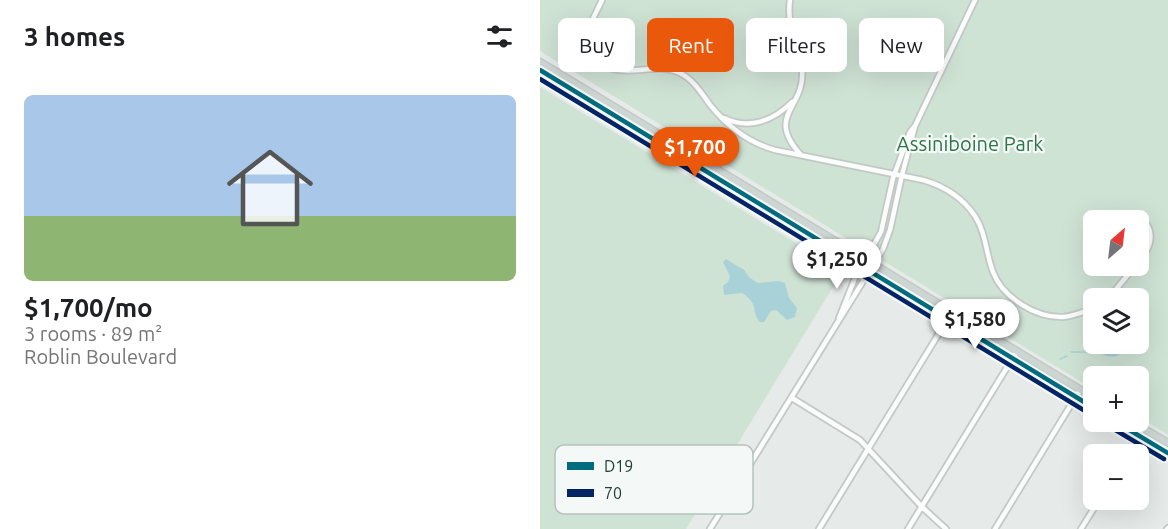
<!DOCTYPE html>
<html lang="en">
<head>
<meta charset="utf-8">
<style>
	:root { --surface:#fff; --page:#f2f2f2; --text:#202124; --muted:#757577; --line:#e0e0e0; --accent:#ea580c }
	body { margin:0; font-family:Ubuntu,sans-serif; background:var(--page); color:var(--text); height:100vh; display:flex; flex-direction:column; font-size:22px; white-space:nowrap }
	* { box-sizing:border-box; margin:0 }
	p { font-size:20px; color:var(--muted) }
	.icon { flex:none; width:33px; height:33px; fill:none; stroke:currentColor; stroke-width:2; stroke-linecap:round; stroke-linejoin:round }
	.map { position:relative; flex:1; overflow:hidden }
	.panel { display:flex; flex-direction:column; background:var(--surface); width:540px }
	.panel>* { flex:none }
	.hud { position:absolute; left:18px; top:18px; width:519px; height:54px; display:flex; gap:12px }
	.needle { width:39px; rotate:28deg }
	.buttons { position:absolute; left:543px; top:210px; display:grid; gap:12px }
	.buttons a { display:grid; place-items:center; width:66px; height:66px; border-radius:9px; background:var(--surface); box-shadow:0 6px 24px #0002; font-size:30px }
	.price { position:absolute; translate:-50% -51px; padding:0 14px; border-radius:21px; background:#fff; color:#222; font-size:20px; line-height:39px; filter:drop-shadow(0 2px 3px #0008) }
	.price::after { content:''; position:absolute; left:50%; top:36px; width:18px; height:14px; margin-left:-9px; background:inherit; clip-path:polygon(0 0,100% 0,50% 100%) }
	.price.on { background:var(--accent); color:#fff }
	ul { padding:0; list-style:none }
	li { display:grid; align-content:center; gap:12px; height:318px; padding:0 24px }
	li+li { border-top:2px solid var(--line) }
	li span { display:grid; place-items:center; height:186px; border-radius:9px; color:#555 }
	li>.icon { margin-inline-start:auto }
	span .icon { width:108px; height:108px; fill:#fffc; stroke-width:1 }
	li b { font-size:26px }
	h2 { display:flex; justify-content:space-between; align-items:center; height:72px; padding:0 24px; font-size:26px }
	.chip { padding:0 21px; border-radius:9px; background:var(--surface); box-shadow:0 6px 24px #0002; font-size:21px; line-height:54px }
	.chip.on { background:var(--accent); color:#fff }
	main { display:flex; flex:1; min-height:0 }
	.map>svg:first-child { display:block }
	.green { fill:#cfe3d5; fill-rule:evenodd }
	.water { fill:#a8d2d8 }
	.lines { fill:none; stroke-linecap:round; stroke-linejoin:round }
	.stream { stroke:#a8d2d8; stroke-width:1.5 }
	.minor-casing { stroke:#c3c8c6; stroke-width:8 }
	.major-casing { stroke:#c2cac7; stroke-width:9 }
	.minor { stroke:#fbfcfc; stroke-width:4.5 }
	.major { stroke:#ced6d4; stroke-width:6 }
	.bus-1-casing { stroke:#f4f9f7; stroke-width:9 }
	.bus-2-casing { stroke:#f4f9f7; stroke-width:9 }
	.bus-1 { stroke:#026c7e; stroke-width:4.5 }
	.bus-2 { stroke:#052465; stroke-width:4.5 }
	.labels { text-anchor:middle; stroke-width:4.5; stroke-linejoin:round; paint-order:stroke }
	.park-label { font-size:20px; fill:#2e7448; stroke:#f4f9f7 }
	.key { fill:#f4f9f7; stroke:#b5c1bd; stroke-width:1.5 }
	.key-label { font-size:16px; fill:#233e36 }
</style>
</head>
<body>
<main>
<section class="panel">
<h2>3 homes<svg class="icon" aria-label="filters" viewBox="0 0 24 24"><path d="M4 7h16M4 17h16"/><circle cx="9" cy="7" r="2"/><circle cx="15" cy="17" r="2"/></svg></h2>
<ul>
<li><span style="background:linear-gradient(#a9c7e8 65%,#8fb573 0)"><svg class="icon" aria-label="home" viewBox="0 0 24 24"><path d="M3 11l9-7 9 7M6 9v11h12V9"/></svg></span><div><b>$1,700/mo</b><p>3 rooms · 89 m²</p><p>Roblin Boulevard</p></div></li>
</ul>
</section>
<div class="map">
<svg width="628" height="529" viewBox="0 0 628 529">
	<rect width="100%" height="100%" fill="#e6ebe9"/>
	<path class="green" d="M0,0H628V435L599,417L598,376H554L553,389L0,51ZM554,220H598V266H554ZM554,298H598V344H554Z
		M0,87L294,266L296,282L146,529H0Z"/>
	<path class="water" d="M186,259L204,270L210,278L218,283L239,281L245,283L249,298L257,308L255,317L247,320L236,310L231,311L224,322H220C210,311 221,306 202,293L184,295L183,286L188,282L190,276L183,262Z
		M556,344H572L580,347L581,353C574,359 568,357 560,353Z"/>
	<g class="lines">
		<path class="stream" d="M531,352H553L558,349
			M520,359L527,356"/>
		<g class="minor-casing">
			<path id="minor" d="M62,0C56,14 40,37 50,52C73,87 111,59 140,73C154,80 162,94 171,106C188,127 210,143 235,150L383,180C404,186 422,197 435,216C446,233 446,254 453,272C463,298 496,318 523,317C534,316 543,312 554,308
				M250,0C246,27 259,44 262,69C266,109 224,114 261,155
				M184,118C209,130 233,121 252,102
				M571,220C589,206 617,220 609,245C607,251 602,256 598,261
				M569,298L595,266
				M299,318L315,278L341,232L353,178L370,132L375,126
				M252,398L320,440L382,507L406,529
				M587,454L603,428
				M170,529L343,249L350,230L362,175L375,126L435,0
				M279,529L409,317
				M368,529L477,351
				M455,529L540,390
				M541,529L559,500
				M627,529L628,528"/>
		</g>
		<g class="major-casing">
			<path id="major" d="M0,62L554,398
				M0,70L554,408
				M576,422L628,453
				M592,422L628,443"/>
		</g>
		<use href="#minor" class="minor"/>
		<use href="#major" class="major"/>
		<g class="bus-1-casing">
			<path id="bus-1" d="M0,70L554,408
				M576,422L628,453"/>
		</g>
		<g class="bus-2-casing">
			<path id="bus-2" d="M0,79L550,414
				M572,428L624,459"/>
		</g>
		<use href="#bus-1" class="bus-1"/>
		<use href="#bus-2" class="bus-2"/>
	</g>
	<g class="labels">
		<g class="park-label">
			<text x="430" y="151">Assiniboine Park</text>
		</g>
	</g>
	<rect x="15" y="445" width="198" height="69" rx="9" class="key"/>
	<rect x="27" y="462" width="27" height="8" fill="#026c7e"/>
	<rect x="27" y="489" width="27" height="8" fill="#052465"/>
	<g class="key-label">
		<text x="64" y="472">D19</text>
		<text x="64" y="499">70</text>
	</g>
</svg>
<div class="buttons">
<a><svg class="needle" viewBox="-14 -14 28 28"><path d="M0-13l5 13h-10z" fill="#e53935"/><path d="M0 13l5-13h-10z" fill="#757577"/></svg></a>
<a><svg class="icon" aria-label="layers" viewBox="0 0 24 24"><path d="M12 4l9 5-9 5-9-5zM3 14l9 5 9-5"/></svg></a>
<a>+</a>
<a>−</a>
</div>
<b class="price on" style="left:155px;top:178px">$1,700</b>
<b class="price" style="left:297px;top:290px">$1,250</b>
<b class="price" style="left:435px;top:350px">$1,580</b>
<div class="hud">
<a class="chip">Buy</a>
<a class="chip on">Rent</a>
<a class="chip">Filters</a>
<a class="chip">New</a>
</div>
</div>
</main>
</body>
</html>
